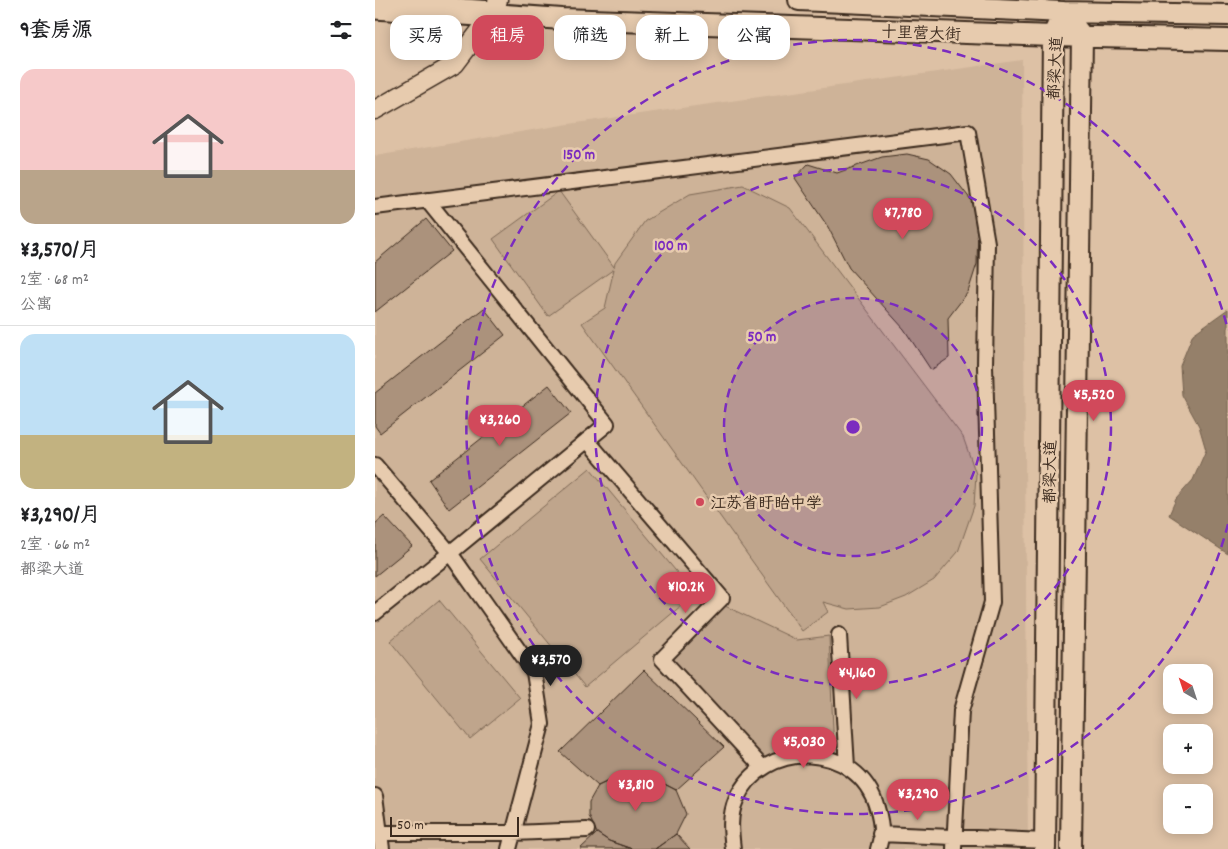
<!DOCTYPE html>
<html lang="zh">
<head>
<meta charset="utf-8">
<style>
	:root { --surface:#fff; --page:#f2f2f2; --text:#202124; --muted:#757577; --line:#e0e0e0; --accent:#d1495b }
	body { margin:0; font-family:Dekko,"LXGW WenKai TC",sans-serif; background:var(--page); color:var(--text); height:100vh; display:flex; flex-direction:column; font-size:19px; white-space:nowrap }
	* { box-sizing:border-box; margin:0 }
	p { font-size:16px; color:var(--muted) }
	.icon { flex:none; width:28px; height:28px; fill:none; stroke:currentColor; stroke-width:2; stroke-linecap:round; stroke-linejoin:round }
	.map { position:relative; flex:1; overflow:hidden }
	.details { display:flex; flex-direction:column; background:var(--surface); width:375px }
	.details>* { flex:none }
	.banner { position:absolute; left:15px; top:15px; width:475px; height:45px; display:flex; gap:10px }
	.needle { width:32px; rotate:321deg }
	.controls { position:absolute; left:788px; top:664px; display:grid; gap:10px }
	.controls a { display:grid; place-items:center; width:50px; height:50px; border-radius:10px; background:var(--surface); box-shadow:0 2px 12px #0003; font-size:25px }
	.scale { position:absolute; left:15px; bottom:12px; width:129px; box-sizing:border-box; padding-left:5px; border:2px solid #3b2a1e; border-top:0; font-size:14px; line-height:18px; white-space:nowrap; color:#3b2a1e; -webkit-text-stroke:4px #e7cbae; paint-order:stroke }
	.price { position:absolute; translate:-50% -42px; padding:0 11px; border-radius:18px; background:var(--accent); color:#fff; font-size:16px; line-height:32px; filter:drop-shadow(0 1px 2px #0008) }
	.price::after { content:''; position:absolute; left:50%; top:30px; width:15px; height:11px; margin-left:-8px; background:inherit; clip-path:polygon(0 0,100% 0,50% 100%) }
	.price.selected { background:#222; color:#fff }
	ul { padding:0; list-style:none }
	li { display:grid; align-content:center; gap:10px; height:265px; padding:0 20px }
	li+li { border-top:1px solid var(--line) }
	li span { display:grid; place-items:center; height:155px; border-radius:15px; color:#555 }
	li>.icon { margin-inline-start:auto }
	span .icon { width:90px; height:90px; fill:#fffc; stroke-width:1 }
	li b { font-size:21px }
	h2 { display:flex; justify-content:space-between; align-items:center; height:60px; padding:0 20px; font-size:21px }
	.pill { padding:0 18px; border-radius:15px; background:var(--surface); box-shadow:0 2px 12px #0003; font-size:18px; line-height:45px }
	.pill.selected { background:var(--accent); color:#fff }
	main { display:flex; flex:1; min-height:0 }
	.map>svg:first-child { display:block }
	.built { fill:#ceb398 }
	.green { fill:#bfa58c; stroke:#7d6855 }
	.water { fill:#95806a; stroke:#715e4c }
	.building { fill:#ab927b; stroke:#3b2a1e }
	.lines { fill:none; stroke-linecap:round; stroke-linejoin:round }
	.minor-casing { stroke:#3b2a1e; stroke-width:18 }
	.tertiary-casing { stroke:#3b2a1e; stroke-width:21 }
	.secondary-casing { stroke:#3b2a1e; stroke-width:24 }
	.motorway-casing { stroke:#3b2a1e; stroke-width:29 }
	.minor { stroke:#e7cbae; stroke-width:14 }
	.tertiary { stroke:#e7cbae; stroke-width:18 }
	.secondary { stroke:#e7cbae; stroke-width:20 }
	.motorway { stroke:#e7cbae; stroke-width:25 }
	.ring { fill:none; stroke:#7b2cbf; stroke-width:2.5; stroke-dasharray:9 6 }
	.poi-dot { fill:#d1495b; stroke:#e7cbae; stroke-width:2 }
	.labels { text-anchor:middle; stroke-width:5; stroke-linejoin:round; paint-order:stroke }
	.street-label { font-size:16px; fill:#3b2a1e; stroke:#e7cbae }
	.poi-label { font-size:16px; fill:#3b2a1e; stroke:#e7cbae; text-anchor:start }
	.centre { fill:#7b2cbf; stroke:#e7cbae; stroke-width:2.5 }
	.ring-label { font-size:15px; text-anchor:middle; font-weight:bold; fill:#7b2cbf; stroke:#e7cbae; stroke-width:5; stroke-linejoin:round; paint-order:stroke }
</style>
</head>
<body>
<main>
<section class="details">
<h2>9套房源<svg class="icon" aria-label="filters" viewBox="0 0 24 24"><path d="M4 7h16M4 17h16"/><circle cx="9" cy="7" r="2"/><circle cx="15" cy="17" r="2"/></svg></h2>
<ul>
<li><span style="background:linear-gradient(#f6c9c9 65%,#b9a48a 0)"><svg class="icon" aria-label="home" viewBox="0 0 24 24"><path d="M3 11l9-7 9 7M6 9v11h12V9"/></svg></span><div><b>¥3,570/月</b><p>2室 · 68 m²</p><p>公寓</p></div></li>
<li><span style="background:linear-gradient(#bfe0f5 65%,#c2b280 0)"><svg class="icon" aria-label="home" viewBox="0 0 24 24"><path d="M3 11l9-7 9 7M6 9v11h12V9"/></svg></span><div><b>¥3,290/月</b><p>2室 · 66 m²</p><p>都梁大道</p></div></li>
</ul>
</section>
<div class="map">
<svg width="853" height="849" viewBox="0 0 853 849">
	<rect width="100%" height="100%" fill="#ddc1a5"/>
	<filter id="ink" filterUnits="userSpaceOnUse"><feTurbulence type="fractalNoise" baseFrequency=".02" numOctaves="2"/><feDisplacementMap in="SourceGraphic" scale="10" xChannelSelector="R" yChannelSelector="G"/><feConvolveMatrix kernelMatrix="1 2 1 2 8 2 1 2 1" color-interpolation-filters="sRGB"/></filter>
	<g filter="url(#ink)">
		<path class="built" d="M647,60L653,849H0V156L194,124Z"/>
		<path class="green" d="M368,185L415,208L588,437L601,474L599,506L583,552L559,580L531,597L505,607L474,609L448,602L453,612L427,631L207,323L230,308L239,269L173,316L118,239L184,191L239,267L240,263L270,221L315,194Z
			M215,468L320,594L210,687L105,559Z
			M64,600L145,698L95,739L15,641Z
			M350,606L422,640L454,636L459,753L416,749L389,758L295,659Z"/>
		<path class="water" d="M853,309V554L794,515L801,499L818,480L831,450L824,426L807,395L805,366L818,334Z"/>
		<path class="building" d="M532,154L554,159L576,174L596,200L603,228L602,264L593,292L573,318L574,358L556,370L529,329L474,268L453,227L420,178L433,164L462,173L507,157Z
			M51,219L77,251L0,312V262Z
			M109,308L130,335L5,433L0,426V393Z
			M174,385L196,413L74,509L54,480Z
			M9,516L37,546L0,576V524Z
			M269,670L349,747L301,790L276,777L248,774L223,786L185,752Z
			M248,774L276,777L301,790L311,814L301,834L280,849H257L234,841L222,833L214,816V802L223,786Z
			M222,833L234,841L257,849H205Z
			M301,834L315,849H280Z"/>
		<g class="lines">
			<g class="minor-casing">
				<path id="minor" d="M52,200L232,424L75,553L159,672L167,724L134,849
					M0,207L593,132L612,243L610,366L617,602L586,711L579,849
					M212,440L347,598L287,659L388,768
					M0,465L75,553L0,613
					M464,635L472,767
					M0,796L7,849
					M6,833H138L212,830
					M505,834L671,841
					M358,849C356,832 354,816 361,800C388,738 484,741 502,808C506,821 508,836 503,849"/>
			</g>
			<g class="tertiary-casing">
				<path id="tertiary" d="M0,110L80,64L118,14L123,0"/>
			</g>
			<g class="secondary-casing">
				<path id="secondary" d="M424,0L688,12L853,15
					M688,12L707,36L696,849
					M118,14L187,19L678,36L853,40
					M670,849L678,36L688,12"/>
			</g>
			<g class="motorway-casing">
				<path id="motorway" d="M0,6L118,14"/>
			</g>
			<use href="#minor" class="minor"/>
			<use href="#tertiary" class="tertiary"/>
			<use href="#secondary" class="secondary"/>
			<use href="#motorway" class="motorway"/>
		</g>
	</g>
	<circle cx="478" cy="427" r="129" fill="#7b2cbf" fill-opacity=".12"/>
	<g class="ring">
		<circle cx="478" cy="427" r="129"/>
		<circle cx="478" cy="427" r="258"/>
		<path d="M853 524A387 387 0 1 1 853 330"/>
	</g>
	<circle class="poi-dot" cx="325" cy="502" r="5"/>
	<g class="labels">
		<g class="street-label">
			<text transform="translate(546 32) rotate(2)" y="6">十里营大街</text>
			<text transform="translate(679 68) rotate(-87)" y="6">都梁大道</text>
			<text transform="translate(674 472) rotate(-89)" y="6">都梁大道</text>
		</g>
		<g class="poi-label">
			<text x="335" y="508">江苏省盱眙中学</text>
		</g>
	</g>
	<circle cx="478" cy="427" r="8" class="centre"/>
	<g class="ring-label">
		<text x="204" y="159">150 m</text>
		<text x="296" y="250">100 m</text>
		<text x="387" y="341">50 m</text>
	</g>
</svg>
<div class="controls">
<a><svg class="needle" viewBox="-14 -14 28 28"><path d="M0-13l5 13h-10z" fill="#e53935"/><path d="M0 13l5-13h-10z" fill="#757577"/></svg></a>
<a>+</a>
<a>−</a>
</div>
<div class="scale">50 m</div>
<b class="price" style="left:528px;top:240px">¥7,780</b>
<b class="price" style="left:719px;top:422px">¥5,520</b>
<b class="price" style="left:125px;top:447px">¥3,260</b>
<b class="price" style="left:311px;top:614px">¥10.2K</b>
<b class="price selected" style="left:176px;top:687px">¥3,570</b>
<b class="price" style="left:482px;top:700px">¥4,160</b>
<b class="price" style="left:429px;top:769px">¥5,030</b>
<b class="price" style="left:261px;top:812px">¥3,810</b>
<b class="price" style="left:543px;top:821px">¥3,290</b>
<div class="banner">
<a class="pill">买房</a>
<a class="pill selected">租房</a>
<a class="pill">筛选</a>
<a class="pill">新上</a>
<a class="pill">公寓</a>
</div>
</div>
</main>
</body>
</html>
